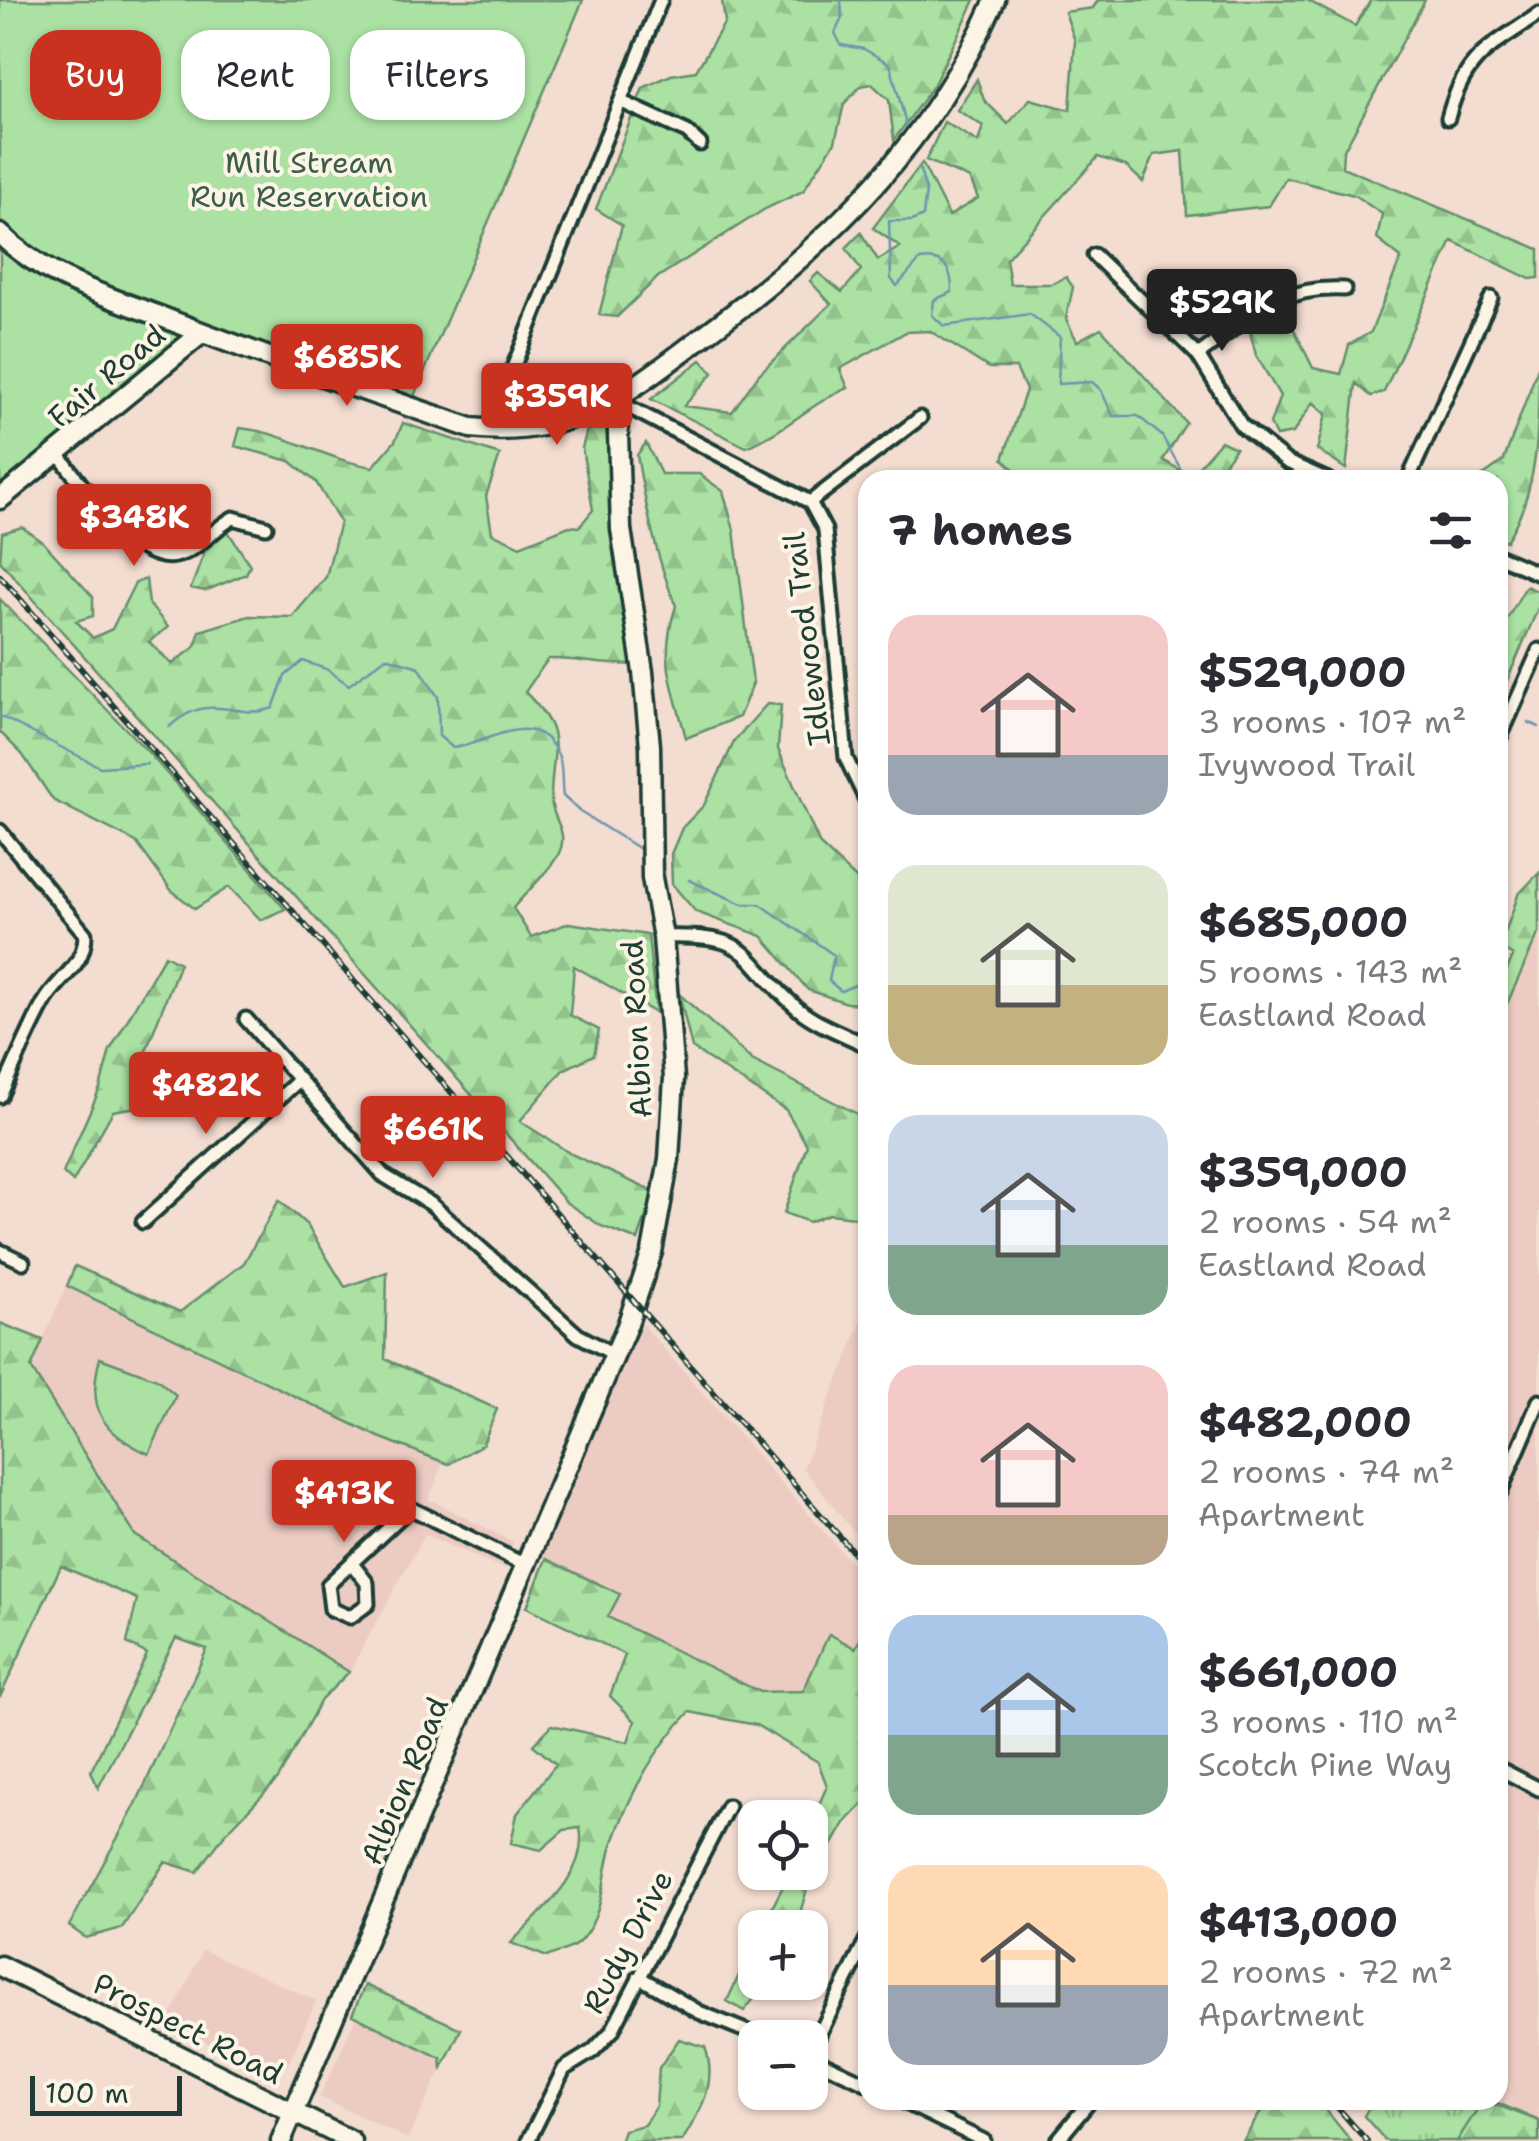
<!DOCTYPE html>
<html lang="en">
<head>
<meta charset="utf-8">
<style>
	:root { --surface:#fff; --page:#f2f2f3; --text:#2b2b33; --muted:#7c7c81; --accent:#c8321e }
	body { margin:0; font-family:"Shantell Sans",sans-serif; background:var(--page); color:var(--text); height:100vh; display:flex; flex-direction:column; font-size:38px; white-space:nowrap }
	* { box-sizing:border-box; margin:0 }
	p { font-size:32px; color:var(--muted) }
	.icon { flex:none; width:55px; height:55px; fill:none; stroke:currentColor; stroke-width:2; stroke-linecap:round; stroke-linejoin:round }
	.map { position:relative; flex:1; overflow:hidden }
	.side { position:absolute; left:858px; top:470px; width:650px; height:1640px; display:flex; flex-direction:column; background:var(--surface); border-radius:30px; box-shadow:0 2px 8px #0004 }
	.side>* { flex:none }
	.top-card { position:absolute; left:30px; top:30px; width:678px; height:90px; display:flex; gap:20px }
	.buttons { position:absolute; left:738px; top:1800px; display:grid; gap:20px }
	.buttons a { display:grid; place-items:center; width:90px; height:90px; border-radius:20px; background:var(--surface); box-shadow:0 2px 8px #0004; font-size:50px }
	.scale { position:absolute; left:30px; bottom:25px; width:152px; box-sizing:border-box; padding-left:10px; border:5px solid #1f3d34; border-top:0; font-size:28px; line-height:35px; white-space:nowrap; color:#1f3d34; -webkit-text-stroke:8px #fcf5e5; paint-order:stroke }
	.price { position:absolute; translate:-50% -85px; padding:0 22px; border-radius:10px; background:var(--accent); color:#fff; font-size:32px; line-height:65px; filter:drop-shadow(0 2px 5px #0008) }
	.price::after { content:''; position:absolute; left:50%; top:60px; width:30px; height:22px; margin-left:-15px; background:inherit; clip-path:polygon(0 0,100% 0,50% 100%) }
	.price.active { background:#222; color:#fff }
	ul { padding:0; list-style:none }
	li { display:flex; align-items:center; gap:30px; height:250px; padding:0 30px }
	li span { display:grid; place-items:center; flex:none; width:280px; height:200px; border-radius:30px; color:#555 }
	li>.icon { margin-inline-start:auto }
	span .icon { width:120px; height:120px; fill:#fffc; stroke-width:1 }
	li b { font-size:42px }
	h2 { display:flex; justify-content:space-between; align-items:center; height:120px; padding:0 30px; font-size:42px }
	.tag { padding:0 35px; border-radius:30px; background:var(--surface); box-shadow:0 2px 8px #0004; font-size:35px; line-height:90px }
	.tag.active { background:var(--accent); color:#fff }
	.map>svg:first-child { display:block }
	.built { fill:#eccbc2 }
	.grass { fill:url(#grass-tufts); stroke:#658f6c; stroke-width:2.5 }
	.forest { fill:url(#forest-firs); stroke:#658f6c; stroke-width:2.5 }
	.green { fill:#abe1a3; stroke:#658f6c; stroke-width:2.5 }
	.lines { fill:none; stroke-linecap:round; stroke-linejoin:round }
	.stream { stroke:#6c96ad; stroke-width:2.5 }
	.street-casing { stroke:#1f3d34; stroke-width:19 }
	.secondary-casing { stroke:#1f3d34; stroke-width:25 }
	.primary-casing { stroke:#1f3d34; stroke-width:25 }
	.street { stroke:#fcf5e5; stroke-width:11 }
	.secondary { stroke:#fcf5e5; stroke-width:18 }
	.primary { stroke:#fcf5e5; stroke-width:18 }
	.rail-casing { stroke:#1f3d34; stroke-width:6 }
	.rail { stroke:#fcf5e5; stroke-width:2.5; stroke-dasharray:8; stroke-linecap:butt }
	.labels { text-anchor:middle; stroke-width:8; stroke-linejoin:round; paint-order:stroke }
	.park-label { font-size:30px; fill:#3b5e4a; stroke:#fcf5e5 }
	.street-label { font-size:30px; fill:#1f3d34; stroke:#fcf5e5 }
</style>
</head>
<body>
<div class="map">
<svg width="1539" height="2141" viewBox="0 0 1539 2141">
	<defs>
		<pattern id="grass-tufts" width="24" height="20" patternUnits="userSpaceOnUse" patternTransform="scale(2.5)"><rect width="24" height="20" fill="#abe1a3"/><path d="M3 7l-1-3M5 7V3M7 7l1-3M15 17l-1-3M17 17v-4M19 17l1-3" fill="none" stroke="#93c28d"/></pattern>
		<pattern id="forest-firs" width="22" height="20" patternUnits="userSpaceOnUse" patternTransform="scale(2.5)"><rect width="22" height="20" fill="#abe1a3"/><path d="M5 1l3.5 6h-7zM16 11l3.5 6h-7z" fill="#93c28d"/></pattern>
	</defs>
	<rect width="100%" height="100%" fill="#f3dcd0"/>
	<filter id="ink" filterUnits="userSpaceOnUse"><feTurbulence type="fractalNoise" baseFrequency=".01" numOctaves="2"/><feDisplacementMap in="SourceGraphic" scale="20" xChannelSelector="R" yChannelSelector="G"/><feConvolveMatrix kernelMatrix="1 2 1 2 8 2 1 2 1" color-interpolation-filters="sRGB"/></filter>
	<g filter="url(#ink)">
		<path class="built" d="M1539,930V2121L1491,2100H1498V1020Z
			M75,1266L454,1433L429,1499L513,1542L504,1569L425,1534L349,1672L135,1535L31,1367Z
			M867,1307V1549L803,1468Z
			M637,1318L867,1581V1629L855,1648L828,1634L803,1691L761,1692L607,1616L619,1594L537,1554Z
			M203,1950L316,2001L287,2067L277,2074L167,2024Z
			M356,2017L441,2058L442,2068L408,2139L320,2097Z"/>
		<path class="grass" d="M1373,2100H1491L1539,2121V2141H1386L1364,2116Z"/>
		<path class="forest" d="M722,0H975L933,86L894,140L889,100L872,84L861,86L844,104L835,142L803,191L765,209L658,277L617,317L599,315L622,225L596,209L643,88L671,75L696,71L725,22Z
			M1098,0H1307L1355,26L1371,0H1425L1343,152L1342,167L1539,249V278L1530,279L1452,241L1384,392L1371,396L1356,383L1346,469L1317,450L1326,414L1313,402L1293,433L1276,436L1270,424L1280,396L1256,355L1250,332L1278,317L1295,331L1313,368L1341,374L1349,345L1371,332L1401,258L1377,239L1382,214L1354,195L1286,178L1269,206L1187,215L1183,151L1154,155L1143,182L1126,166L1098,157L1006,259L1010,284H1052L1066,277L1073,287L1066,319L1077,341L1101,328L1186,423L1163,460L1190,476L1221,441L1236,448L1211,480H1000L1016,471L1003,459L1026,390L1016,368H989L930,331L906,332L840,369L848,388C810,403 784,433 746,447L651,399L701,360L713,373L684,406L732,412L759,374L831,304L810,281L818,273L842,292L861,270L846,248L861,233L878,260L900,247L873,228L922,163L949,216L978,198L970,179L926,160L944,122L978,142L983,126L957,110L977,79L984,100L1008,124L1030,99L1070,110L1075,41L1065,12L1093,8Z
			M1539,365C1539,427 1539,492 1506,541L1498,537V480L1481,477L1504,460Z
			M604,422L611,437L635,664C605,667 579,658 548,659L525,692C568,735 552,745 551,797C550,818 571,831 558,855C547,874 527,891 513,908L531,937L569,923L648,935L656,1013L574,966L570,1015L599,1030L594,1055L563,1070L520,1121L571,1154L654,1192L638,1240L601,1226L567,1203L0,561L2,533L22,527L43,542L93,597V616L76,621L93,638L112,629L135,583L146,579L149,604L168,627L149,642L172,664L195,647L200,631L249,616L292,617L326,577L340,522L316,482L290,461L235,446L240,428C287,433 326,460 373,467L395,441L403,423L500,455L486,496L492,533L520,546L569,526L579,527L593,510L582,448L587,430Z
			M646,443L661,474H699L723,491L734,530L753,683L739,717L686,738C673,686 658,660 676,606C656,558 646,507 637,455Z
			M227,530L250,565L246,574L205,591L191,588L206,548Z
			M1526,586L1539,592V606L1506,683L1498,686V635Z
			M0,599L148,752L285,909L261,920L229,887L195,909L171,890L136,842L53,800L22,754L0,732Z
			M767,704L781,705L778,749L820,845L867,889V1004L847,1003L808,990L762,936L696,912L672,884L671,854L682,828L704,805L735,740Z
			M1539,873V932L1498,1024V990L1513,956L1500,948L1518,895Z
			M165,955L180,963L138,1071L167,1102L113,1111L73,1182L63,1173L100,1088L110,1050Z
			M679,994L752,1060L867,1119V1233L862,1218L829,1214L809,1222L784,1213L807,1145L786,1110L692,1048Z
			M279,1200L307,1225L345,1287L387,1272L385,1359L497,1409L483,1444L449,1464L443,1462L379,1437L67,1286L75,1266L180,1312L244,1263Z
			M0,1323L43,1340L31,1368L135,1535L349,1672L321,1700L278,1779L225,1834L197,1872L165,1862L122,1928L86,1938L69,1926L135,1806L207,1649L176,1638L98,1788L91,1771L147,1654L127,1643L137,1599L61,1566L0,1697Z
			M546,1559L620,1594L608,1617L760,1692L803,1691L829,1634L855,1648L867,1629V1800L845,1823L807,1889L796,1927H762L790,1873L810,1872V1825L827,1786L818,1762L756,1725L690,1712C653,1750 629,1795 612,1845C602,1877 605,1913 581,1940C574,1949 558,1952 547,1957L511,1943C540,1912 589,1874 580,1828L564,1830L541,1850L511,1843L517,1814L556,1764L533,1745L552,1725L628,1742L635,1721L610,1696L625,1655L527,1607Z
			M755,1941V1982L767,1983L744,2011L727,2001Z
			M365,1985L461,2029L442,2068L441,2058L352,2015Z
			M679,2039L705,2047C718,2083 701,2110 682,2141H620L624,2130L644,2125L656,2106L659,2068Z
			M1268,2100H1318L1351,2141H1243Z
			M1483,2100L1539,2121V2141H1457Z"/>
		<path class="green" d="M0,0H583L409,408L205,334L0,500Z
			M100,1358L157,1379L176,1395L149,1454C102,1433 86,1409 100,1358Z"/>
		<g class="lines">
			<path class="stream" d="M841,0L842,18L835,33L841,45L864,49L890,64L908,131
				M919,167L926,190L923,216L912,221H889L891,279L897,286L920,260C945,256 952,269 952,292L934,300L932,315L944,326L1030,314L1060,337L1058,384L1092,382L1101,390L1113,416H1138L1162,436L1187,480
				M0,716L100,767L147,764
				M1528,722L1539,727
				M169,727C212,688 236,722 273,708L285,676L303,661L326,669L349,685L386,657L419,667L438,697L439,736L453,748C489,744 537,704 559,757C563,767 561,785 563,796L580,812L638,848
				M689,880L742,904H760L834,955L829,981L841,991L855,985L868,990"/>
			<g class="street-casing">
				<path id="street" d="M622,102L687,132L700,144
					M1448,118C1465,55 1488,49 1539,14
					M1094,255L1198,355L1241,425L1287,462L1328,480
					M1198,355C1250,318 1278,285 1345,289
					M617,401L810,502L825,530L846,758L868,804
					M488,430L661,0
					M57,453C82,483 133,565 175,556C198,551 213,529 233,518L266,527
					M1408,480L1491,298
					M810,502L920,418
					M1498,556L1539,574
					M1498,742L1539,650
					M0,831L85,934C85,966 60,976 45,1001C28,1031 15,1065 0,1096
					M663,937C755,934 738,956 798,1009C817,1025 846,1035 868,1046
					M246,1019L383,1175L431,1204L578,1335L615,1355
					M143,1222L297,1082
					M0,1251L23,1262
					M1498,1497L1539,1401
					M353,1565L367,1583L368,1604L350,1617L331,1609L328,1585L410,1508L527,1566
					M1498,1768L1539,1789
					M639,1977L699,2012L763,2038
					M810,2053L868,1937
					M810,2057L868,2084
					M900,2100L984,2141
					M528,2141L564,2069L593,2051L612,2031L728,1806
					M1057,2141L1091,2100"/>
			</g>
			<g class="secondary-casing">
				<path id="secondary" d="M0,234C45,278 104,295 162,317C264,357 368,392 471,428C576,440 632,390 710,331C834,239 931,143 995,0
					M0,499L202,333
					M281,2141L627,1326L652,1252L669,1159L674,1078L663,937L652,878L650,746L643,672L621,529L617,401"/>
			</g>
			<g class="primary-casing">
				<path id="primary" d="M0,1966L351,2141"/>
			</g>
			<use href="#street" class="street"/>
			<use href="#secondary" class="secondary"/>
			<use href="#primary" class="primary"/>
			<g class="rail-casing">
				<path id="rail" d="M0,576L868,1569
					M1331,2100L1367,2141"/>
			</g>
			<use href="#rail" class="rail"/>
		</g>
	</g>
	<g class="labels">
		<g class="park-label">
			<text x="309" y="173">Mill Stream<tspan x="309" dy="34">Run Reservation</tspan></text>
		</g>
		<g class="street-label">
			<text transform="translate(107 376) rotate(-40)" y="10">Fair Road</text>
			<text transform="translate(807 639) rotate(-97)" y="10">Idlewood Trail</text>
			<text transform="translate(637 1029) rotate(-93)" y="10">Albion Road</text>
			<text transform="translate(405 1781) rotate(-67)" y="10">Albion Road</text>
			<text transform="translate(628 1942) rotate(-62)" y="10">Rudy Drive</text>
			<text transform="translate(188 2029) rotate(27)" y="10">Prospect Road</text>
		</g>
	</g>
</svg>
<div class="buttons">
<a><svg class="icon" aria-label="locate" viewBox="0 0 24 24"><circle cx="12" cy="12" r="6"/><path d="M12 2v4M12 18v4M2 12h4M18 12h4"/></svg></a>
<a>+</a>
<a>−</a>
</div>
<div class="scale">100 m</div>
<b class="price active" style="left:1222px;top:354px">$529K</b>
<b class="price" style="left:347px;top:409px">$685K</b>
<b class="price" style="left:557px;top:448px">$359K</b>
<b class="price" style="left:134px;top:569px">$348K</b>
<b class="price" style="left:206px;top:1137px">$482K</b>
<b class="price" style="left:433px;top:1181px">$661K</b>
<b class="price" style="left:344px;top:1545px">$413K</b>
<div class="top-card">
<a class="tag active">Buy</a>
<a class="tag">Rent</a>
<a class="tag">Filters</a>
</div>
<section class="side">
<h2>7 homes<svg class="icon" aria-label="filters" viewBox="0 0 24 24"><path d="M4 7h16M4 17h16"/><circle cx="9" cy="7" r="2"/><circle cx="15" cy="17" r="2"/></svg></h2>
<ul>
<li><span style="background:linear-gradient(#f6c9c9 70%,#9aa5b1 0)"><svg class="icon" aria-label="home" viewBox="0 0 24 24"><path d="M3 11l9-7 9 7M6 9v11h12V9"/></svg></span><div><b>$529,000</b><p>3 rooms · 107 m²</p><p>Ivywood Trail</p></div></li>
<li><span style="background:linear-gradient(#dfe7d0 60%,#c2b280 0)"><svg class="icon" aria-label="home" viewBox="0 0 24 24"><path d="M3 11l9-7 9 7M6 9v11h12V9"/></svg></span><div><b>$685,000</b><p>5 rooms · 143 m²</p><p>Eastland Road</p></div></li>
<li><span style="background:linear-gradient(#c9d6e8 65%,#7fa58c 0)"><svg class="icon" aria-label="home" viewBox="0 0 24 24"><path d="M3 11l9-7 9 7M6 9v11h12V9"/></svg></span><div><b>$359,000</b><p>2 rooms · 54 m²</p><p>Eastland Road</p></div></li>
<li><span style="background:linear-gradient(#f6c9c9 75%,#b9a48a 0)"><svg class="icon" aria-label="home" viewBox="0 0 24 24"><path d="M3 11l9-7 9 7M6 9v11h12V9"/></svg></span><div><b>$482,000</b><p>2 rooms · 74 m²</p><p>Apartment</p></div></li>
<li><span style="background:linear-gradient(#a9c7e8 60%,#7fa58c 0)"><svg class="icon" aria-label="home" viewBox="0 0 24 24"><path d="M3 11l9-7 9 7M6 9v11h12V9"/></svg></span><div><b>$661,000</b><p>3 rooms · 110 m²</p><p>Scotch Pine Way</p></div></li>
<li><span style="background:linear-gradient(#ffd9b3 60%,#9aa5b1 0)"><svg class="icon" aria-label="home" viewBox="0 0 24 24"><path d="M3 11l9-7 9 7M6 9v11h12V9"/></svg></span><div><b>$413,000</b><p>2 rooms · 72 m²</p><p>Apartment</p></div></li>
</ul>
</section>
</div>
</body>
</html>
